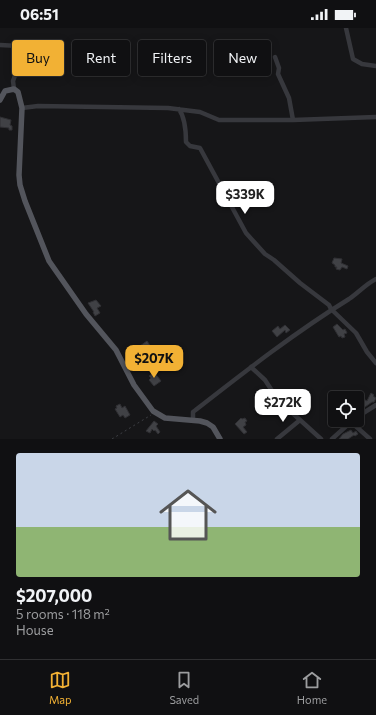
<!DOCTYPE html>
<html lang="en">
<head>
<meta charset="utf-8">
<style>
	:root { --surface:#101012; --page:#19191b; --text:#f1f3f6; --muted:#9c9d9f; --line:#303032; --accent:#f2b134 }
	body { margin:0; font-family:Commissioner,sans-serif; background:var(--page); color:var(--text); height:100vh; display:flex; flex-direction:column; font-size:15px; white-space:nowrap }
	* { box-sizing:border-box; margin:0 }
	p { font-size:13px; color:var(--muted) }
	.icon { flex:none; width:22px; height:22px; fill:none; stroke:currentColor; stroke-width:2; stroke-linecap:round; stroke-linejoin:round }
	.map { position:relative; height:411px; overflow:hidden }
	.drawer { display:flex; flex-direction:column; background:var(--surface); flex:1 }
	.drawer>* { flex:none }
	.guide { position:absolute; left:12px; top:12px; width:352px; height:36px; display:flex; gap:8px }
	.buttons { position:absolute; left:328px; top:363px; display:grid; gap:8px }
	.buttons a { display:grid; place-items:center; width:36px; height:36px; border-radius:4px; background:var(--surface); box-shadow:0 2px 10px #0003,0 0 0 1px var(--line); font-size:20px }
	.price { position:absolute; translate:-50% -34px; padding:0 9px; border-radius:8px; background:#fff; color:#222; font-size:13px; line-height:26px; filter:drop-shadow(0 1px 2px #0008) }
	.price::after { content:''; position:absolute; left:50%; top:24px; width:12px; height:9px; margin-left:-6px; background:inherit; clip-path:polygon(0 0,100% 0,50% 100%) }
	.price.active { background:var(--accent); color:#111 }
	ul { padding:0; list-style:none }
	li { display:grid; align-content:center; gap:8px; height:212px; padding:0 16px }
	li span { display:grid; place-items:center; height:124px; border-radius:4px; color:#555 }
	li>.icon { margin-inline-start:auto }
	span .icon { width:72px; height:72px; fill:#fffc; stroke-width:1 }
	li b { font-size:17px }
	.tag { padding:0 14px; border-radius:4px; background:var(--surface); box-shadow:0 2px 10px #0003,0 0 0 1px var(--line); font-size:14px; line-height:36px }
	.tag.active { background:var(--accent); color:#111 }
	.status { display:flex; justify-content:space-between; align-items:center; height:28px; padding:0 20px; background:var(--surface); direction:ltr }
	.status svg { height:11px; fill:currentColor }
	.tabs { display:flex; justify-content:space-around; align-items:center; height:56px; border-top:1px solid var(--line); background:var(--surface); font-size:11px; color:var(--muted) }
	.tabs a { display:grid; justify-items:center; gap:2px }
	.tabs .active { color:var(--accent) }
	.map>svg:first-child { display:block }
	.building { fill:#404145; stroke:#303034 }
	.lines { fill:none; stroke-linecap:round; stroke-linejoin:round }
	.path { stroke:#3d3f44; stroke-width:1; stroke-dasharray:2 3; stroke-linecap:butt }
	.minor { stroke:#37383d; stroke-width:4.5 }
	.major { stroke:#53555c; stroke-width:5.5 }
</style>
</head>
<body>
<div class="status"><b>06:51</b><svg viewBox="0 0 49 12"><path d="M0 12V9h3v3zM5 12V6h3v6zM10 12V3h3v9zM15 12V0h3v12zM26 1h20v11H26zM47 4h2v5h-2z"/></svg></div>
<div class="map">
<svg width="376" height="411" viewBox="0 0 376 411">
	<rect width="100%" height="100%" fill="#161618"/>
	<path class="building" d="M0,89L11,92L10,97L12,98V102H9V100L0,99Z
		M334,230L342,231L341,235L348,238L347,241L342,239L340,242L336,241L337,239H335V237L332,235Z
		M96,272L101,278L97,280L100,285L95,288L93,284H94L88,275Z
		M337,296L343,302L345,301L347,305L344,306L345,309L342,310L341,308L339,309L333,299Z
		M285,297L290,302L286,305L285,302L277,309L272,303L278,298L280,301Z
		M147,313L151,319L149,320L153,330L149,332L144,320L142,321L140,318Z
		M154,344L161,353L154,358L149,352L151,350L149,348Z
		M352,364L367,373L371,365L374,367L373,368L376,370L374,374H372L365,379L361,376L357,382V370H347Z
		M120,376L122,380L125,378L130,387L125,390L123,387L120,389L115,381L117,380L116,378Z
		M241,390L242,391L245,390L247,393L245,394L246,397L243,399L247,404L244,406L235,396Z
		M154,393L158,396L156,398L160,404L158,406L155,402L154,403L152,401L150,405L146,403Z
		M351,402L353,405L356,403L358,406L355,408L354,407L348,411H339L343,406Z"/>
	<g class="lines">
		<path class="path" d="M112,411L151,387"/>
		<path class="minor" d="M346,0L353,31L362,36L376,38
			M0,17L19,18V36L13,53L14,61
			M275,29L279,40L278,46L289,70L293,92
			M22,80L38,78L168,80L200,84L219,92H293L376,89
			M179,81C185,90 186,103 186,114L190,118L200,120L246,205L265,226L274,232L300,255L329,277L331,281L356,305L367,324L376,335
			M251,339L265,352L278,372L321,411
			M357,389L376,377
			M193,392V384C243,345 294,305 349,271C358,265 366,256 376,251
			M351,394L370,411
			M277,411L300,392
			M332,411L353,392"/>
		<path class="major" d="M0,72L5,63L14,61L18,64L22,80L19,147L20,157L25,173L49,233L86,286L116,322L134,357L153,383L165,390L200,393L207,395L213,399L220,411"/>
	</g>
</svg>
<div class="buttons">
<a><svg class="icon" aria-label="locate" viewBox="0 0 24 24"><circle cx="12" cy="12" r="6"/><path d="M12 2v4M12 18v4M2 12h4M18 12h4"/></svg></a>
</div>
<b class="price" style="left:245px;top:187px">$339K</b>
<b class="price active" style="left:154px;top:351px">$207K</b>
<b class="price" style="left:283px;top:395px">$272K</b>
<div class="guide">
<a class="tag active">Buy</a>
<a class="tag">Rent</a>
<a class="tag">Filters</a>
<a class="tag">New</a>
</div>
</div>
<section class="drawer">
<ul>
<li><span style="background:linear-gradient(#c9d6e8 60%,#8fb573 0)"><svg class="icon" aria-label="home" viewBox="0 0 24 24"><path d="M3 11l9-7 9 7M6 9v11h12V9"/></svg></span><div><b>$207,000</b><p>5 rooms · 118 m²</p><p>House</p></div></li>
</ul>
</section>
<nav class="tabs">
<a class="active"><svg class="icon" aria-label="map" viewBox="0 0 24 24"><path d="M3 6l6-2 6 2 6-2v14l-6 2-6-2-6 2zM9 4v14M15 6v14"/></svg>Map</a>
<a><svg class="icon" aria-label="saved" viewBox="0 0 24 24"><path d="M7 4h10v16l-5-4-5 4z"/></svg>Saved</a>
<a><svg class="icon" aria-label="home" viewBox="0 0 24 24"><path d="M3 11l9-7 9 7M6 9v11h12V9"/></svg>Home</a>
</nav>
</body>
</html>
